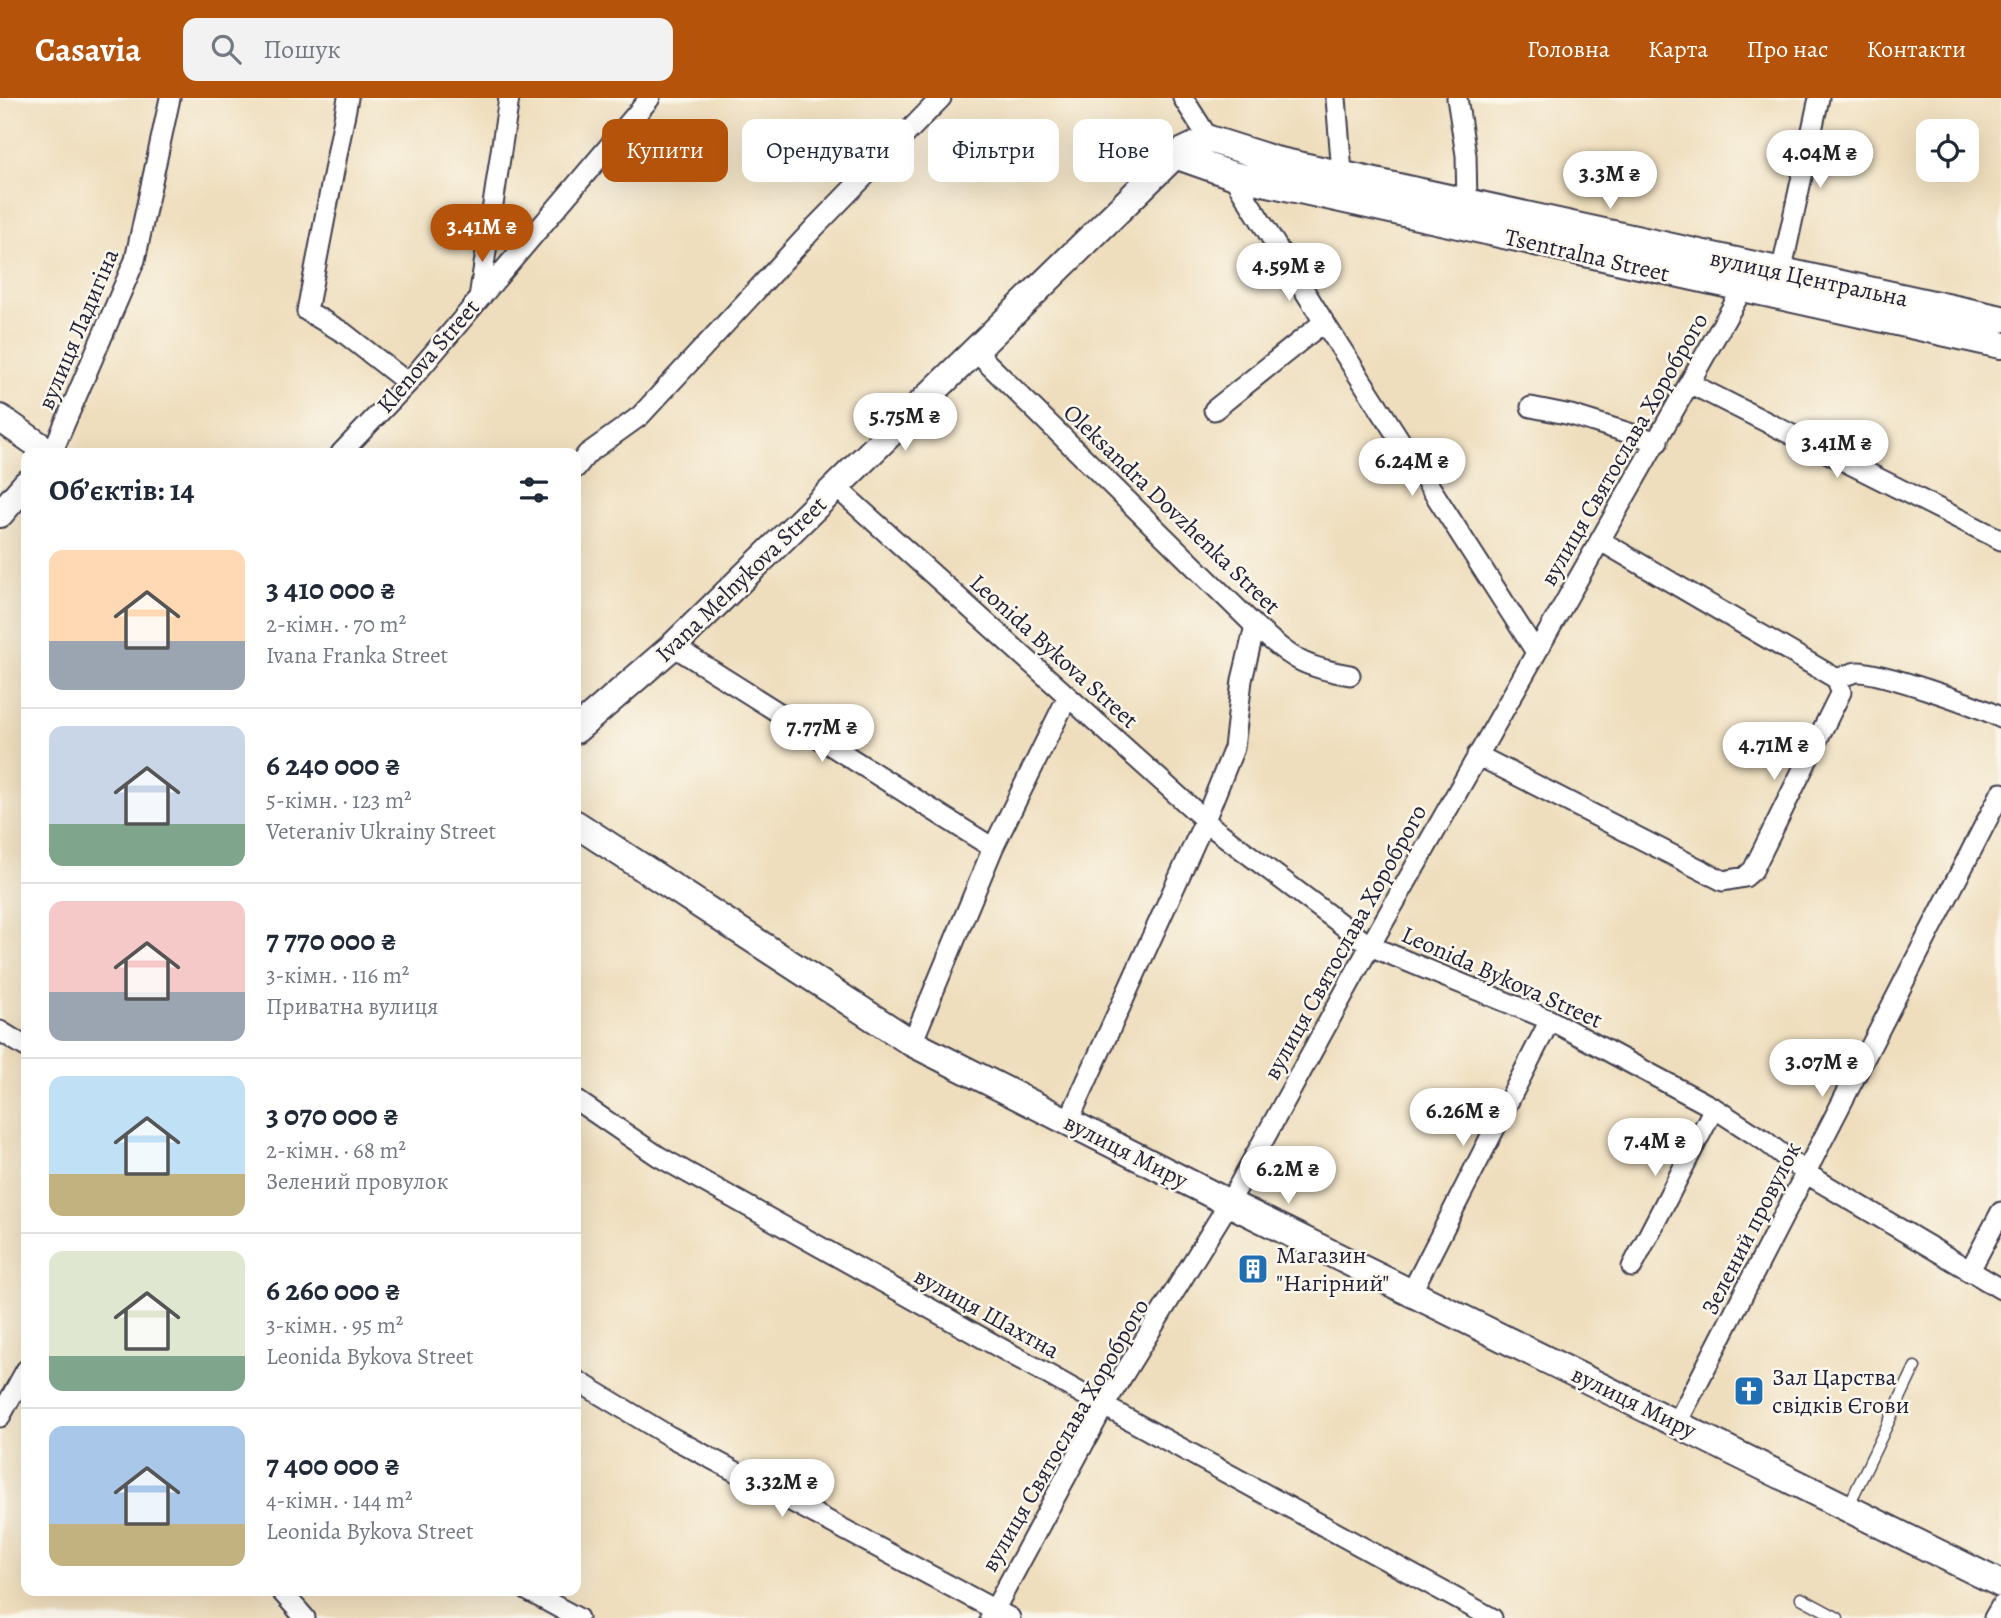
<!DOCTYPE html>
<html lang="uk">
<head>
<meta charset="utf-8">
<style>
	:root { --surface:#fff; --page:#f2f2f3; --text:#1f2937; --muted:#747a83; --line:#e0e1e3; --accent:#b45309 }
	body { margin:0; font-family:Alegreya,serif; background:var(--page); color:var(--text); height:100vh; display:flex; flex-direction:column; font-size:26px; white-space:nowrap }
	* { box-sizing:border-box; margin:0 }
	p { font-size:23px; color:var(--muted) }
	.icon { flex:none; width:38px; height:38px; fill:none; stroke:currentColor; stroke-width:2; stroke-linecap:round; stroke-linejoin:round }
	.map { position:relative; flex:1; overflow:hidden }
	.panel { position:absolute; left:21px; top:350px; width:560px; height:1148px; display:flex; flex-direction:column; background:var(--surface); border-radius:14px; box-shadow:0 7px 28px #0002 }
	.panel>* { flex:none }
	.banner { position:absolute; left:602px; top:21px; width:665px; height:63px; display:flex; gap:14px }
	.tools { position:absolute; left:1916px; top:21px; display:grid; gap:14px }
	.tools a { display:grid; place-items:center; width:63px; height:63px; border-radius:14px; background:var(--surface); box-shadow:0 7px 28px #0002; font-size:35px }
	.price { position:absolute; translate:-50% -60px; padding:0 16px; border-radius:24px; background:#fff; color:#222; font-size:23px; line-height:46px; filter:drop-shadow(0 2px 4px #0008) }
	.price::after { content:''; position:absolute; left:50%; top:42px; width:21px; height:16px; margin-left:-10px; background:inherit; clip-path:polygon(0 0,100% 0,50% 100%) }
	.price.on { background:var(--accent); color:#fff }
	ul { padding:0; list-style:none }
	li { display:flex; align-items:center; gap:21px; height:175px; padding:0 28px }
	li+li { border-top:2px solid var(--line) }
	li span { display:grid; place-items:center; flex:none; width:196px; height:140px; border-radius:14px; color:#555 }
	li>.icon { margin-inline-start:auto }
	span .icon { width:84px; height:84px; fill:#fffc; stroke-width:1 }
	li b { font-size:30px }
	h2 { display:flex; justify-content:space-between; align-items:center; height:84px; padding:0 28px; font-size:30px }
	.tag { padding:0 24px; border-radius:14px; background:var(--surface); box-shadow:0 7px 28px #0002; font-size:24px; line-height:63px }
	.tag.on { background:var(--accent); color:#fff }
	header { display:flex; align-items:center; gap:42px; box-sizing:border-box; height:98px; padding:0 35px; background:var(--accent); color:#fff }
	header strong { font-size:33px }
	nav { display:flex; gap:38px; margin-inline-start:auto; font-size:24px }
	.search { width:490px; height:63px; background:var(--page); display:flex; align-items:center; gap:18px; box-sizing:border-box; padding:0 24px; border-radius:14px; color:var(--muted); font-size:26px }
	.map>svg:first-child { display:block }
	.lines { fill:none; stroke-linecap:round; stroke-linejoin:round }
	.lane-casing { stroke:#413e4e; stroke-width:13 }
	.street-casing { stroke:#413e4e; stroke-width:23 }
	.secondary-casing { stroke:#413e4e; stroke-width:30 }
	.lane { stroke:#fff; stroke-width:10 }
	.street { stroke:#fff; stroke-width:19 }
	.secondary { stroke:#fff; stroke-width:26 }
	.labels { text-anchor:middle; stroke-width:5; stroke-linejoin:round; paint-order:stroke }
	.street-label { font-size:24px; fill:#22223b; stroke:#fbf7ec }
	.poi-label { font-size:24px; fill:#22223b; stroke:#fbf7ec; text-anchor:start }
</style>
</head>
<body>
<header>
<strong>Casavia</strong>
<div class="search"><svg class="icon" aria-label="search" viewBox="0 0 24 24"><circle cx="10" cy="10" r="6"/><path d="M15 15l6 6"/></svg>Пошук</div>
<nav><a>Головна</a><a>Карта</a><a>Про нас</a><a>Контакти</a></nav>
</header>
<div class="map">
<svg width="2001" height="1520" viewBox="0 0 2001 1520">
	<rect width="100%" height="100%" fill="#fbf7ec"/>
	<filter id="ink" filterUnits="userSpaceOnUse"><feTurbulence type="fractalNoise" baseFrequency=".0143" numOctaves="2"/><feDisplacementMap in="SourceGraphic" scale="14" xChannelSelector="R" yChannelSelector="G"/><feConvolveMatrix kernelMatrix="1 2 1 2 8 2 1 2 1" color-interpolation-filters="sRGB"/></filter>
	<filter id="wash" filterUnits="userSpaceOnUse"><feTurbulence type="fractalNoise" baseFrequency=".00686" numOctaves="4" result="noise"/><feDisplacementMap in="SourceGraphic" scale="28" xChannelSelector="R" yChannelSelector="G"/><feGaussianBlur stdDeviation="1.57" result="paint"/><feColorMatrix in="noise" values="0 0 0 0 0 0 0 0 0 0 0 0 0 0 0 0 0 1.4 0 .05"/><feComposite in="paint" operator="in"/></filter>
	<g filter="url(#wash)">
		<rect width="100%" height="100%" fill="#efdebd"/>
	</g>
	<g filter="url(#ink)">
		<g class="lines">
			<g class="lane-casing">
				<path id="lane" d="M1848,1409L1915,1269
					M1801,1500L1838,1520"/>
			</g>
			<g class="street-casing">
				<path id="street" d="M348,0L307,213L344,235L408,285
					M1183,0L1209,41
					M1336,0L1342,75
					M1457,0L1466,57L1467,105
					M1781,175L1819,0
					M479,200L509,0
					M1324,224L1536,554
					M975,253L1255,528C1293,561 1300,568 1350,577
					M1691,286L2001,442
					M1531,309L1571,317L1658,344
					M1214,312L1324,224L1232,77
					M52,355L135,162L170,0
					M341,355L408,285L650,0
					M576,370L587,356L640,318L815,129L941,0
					M836,389L1216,732L1370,848L1550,922L1714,1010L1765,1043L1807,1076L2001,1191
					M673,548L993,750
					M1837,581C1843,579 1852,574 1858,574C1881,574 1980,608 2001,620
					M1477,657L1723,783L1745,779L1753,772L1841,594L1837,581L1601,443
					M0,933L26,949
					M912,945L993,750L1068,598
					M576,1002L658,1058L1104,1308L1492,1520
					M1068,1024L1205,722L1234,650L1242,582L1255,528
					M1632,1169L1714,1010
					M1969,1174L2001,1114
					M1411,1195L1550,922
					M576,1282L669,1338L1010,1520
					M0,1319L26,1272
					M1677,1325L2001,695
					M281,1493L305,1520
					M528,1493L578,1520
					M990,1520L1104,1308L1229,1105L1370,848L1742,192
					M1994,1520L2001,1508"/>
			</g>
			<g class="secondary-casing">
				<path id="secondary" d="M1209,41L1275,62L2001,221
					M1175,57L1232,77L2001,247
					M0,320L50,355
					M0,416L26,386
					M576,632L673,548L1175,57L1209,41
					M576,726L912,945L1229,1105L2001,1486"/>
			</g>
			<use href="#lane" class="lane"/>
			<use href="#street" class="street"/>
			<use href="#secondary" class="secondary"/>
		</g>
	</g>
	<defs>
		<g id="building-square" transform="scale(1.575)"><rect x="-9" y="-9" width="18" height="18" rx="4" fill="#1f6fb2" stroke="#fbf7ec"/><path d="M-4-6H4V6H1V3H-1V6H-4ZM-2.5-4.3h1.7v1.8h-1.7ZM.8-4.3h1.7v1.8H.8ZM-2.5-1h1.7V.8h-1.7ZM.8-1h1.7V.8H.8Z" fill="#fff"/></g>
		<g id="church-square" transform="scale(1.575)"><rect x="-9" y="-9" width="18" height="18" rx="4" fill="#1f6fb2" stroke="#fbf7ec"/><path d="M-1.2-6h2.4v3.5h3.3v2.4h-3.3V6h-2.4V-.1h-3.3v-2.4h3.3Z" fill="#fff"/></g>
	</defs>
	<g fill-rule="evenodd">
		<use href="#building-square" x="1253" y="1171"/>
		<use href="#church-square" x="1749" y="1293"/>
	</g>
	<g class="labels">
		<g class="street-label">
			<text transform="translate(1587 157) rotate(13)" y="8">Tsentralna Street</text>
			<text transform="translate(1809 180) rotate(12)" y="8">вулиця Центральна</text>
			<text transform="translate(78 231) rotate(-67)" y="8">вулиця Ладигіна</text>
			<text transform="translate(428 258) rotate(-49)" y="8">Klenova Street</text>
			<text transform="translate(1624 351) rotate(-60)" y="8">вулиця Святослава Хороброго</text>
			<text transform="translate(1172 411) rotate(44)" y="8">Oleksandra Dovzhenka Street</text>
			<text transform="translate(741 481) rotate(-44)" y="8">Ivana Melnykova Street</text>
			<text transform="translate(1054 553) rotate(42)" y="8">Leonida Bykova Street</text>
			<text transform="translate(1345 844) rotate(-61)" y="8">вулиця Святослава Хороброго</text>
			<text transform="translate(1502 879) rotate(24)" y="8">Leonida Bykova Street</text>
			<text transform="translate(1126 1053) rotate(27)" y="8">вулиця Миру</text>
			<text transform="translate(1751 1130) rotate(-63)" y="8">Зелений провулок</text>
			<text transform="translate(987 1215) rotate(29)" y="8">вулиця Шахтна</text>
			<text transform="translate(1634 1304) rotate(26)" y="8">вулиця Миру</text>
			<text transform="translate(1065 1337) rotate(-60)" y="8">вулиця Святослава Хороброго</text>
		</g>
		<g class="poi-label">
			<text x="1276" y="1165">Магазин<tspan x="1276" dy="28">"Нагірний"</tspan></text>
			<text x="1772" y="1287">Зал Царства<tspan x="1772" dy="28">свідків Єгови</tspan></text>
		</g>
	</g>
</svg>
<div class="tools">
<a><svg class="icon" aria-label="locate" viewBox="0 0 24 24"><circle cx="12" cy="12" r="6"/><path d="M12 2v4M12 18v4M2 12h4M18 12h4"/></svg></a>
</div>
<b class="price" style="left:1820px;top:92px">4.04M ₴</b>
<b class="price" style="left:1610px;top:113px">3.3M ₴</b>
<b class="price on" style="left:482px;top:166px">3.41M ₴</b>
<b class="price" style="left:1289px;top:205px">4.59M ₴</b>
<b class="price" style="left:905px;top:355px">5.75M ₴</b>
<b class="price" style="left:1837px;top:382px">3.41M ₴</b>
<b class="price" style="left:1412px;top:400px">6.24M ₴</b>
<b class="price" style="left:822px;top:666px">7.77M ₴</b>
<b class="price" style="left:1774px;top:684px">4.71M ₴</b>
<b class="price" style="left:1822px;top:1001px">3.07M ₴</b>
<b class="price" style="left:1463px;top:1050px">6.26M ₴</b>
<b class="price" style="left:1655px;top:1080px">7.4M ₴</b>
<b class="price" style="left:1288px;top:1108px">6.2M ₴</b>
<b class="price" style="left:782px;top:1421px">3.32M ₴</b>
<div class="banner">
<a class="tag on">Купити</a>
<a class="tag">Орендувати</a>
<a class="tag">Фільтри</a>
<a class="tag">Нове</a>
</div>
<section class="panel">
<h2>Об’єктів: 14<svg class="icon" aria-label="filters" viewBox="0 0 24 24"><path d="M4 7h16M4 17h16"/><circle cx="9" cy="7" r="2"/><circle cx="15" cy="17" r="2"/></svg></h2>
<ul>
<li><span style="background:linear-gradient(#ffd9b3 65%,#9aa5b1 0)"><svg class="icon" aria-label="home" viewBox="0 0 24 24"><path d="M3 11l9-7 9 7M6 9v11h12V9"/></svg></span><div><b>3 410 000 ₴</b><p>2-кімн. · 70 m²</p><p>Ivana Franka Street</p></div></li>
<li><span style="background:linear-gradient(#c9d6e8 70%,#7fa58c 0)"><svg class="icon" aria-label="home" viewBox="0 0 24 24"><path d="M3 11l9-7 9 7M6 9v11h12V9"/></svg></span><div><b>6 240 000 ₴</b><p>5-кімн. · 123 m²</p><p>Veteraniv Ukrainy Street</p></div></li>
<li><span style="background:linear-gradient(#f6c9c9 65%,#9aa5b1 0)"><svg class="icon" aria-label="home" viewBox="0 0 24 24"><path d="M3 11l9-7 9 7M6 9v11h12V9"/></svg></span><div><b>7 770 000 ₴</b><p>3-кімн. · 116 m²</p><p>Приватна вулиця</p></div></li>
<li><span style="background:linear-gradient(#bfe0f5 70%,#c2b280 0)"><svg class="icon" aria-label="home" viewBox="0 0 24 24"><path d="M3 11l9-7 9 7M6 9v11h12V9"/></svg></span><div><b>3 070 000 ₴</b><p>2-кімн. · 68 m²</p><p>Зелений провулок</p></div></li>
<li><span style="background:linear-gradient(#dfe7d0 75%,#7fa58c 0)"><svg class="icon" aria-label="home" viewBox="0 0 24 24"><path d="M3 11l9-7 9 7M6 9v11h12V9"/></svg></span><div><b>6 260 000 ₴</b><p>3-кімн. · 95 m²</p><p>Leonida Bykova Street</p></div></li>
<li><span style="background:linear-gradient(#a9c7e8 70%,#c2b280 0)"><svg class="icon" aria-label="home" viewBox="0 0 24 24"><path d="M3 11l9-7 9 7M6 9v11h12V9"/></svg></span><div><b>7 400 000 ₴</b><p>4-кімн. · 144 m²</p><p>Leonida Bykova Street</p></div></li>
</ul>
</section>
</div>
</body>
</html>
